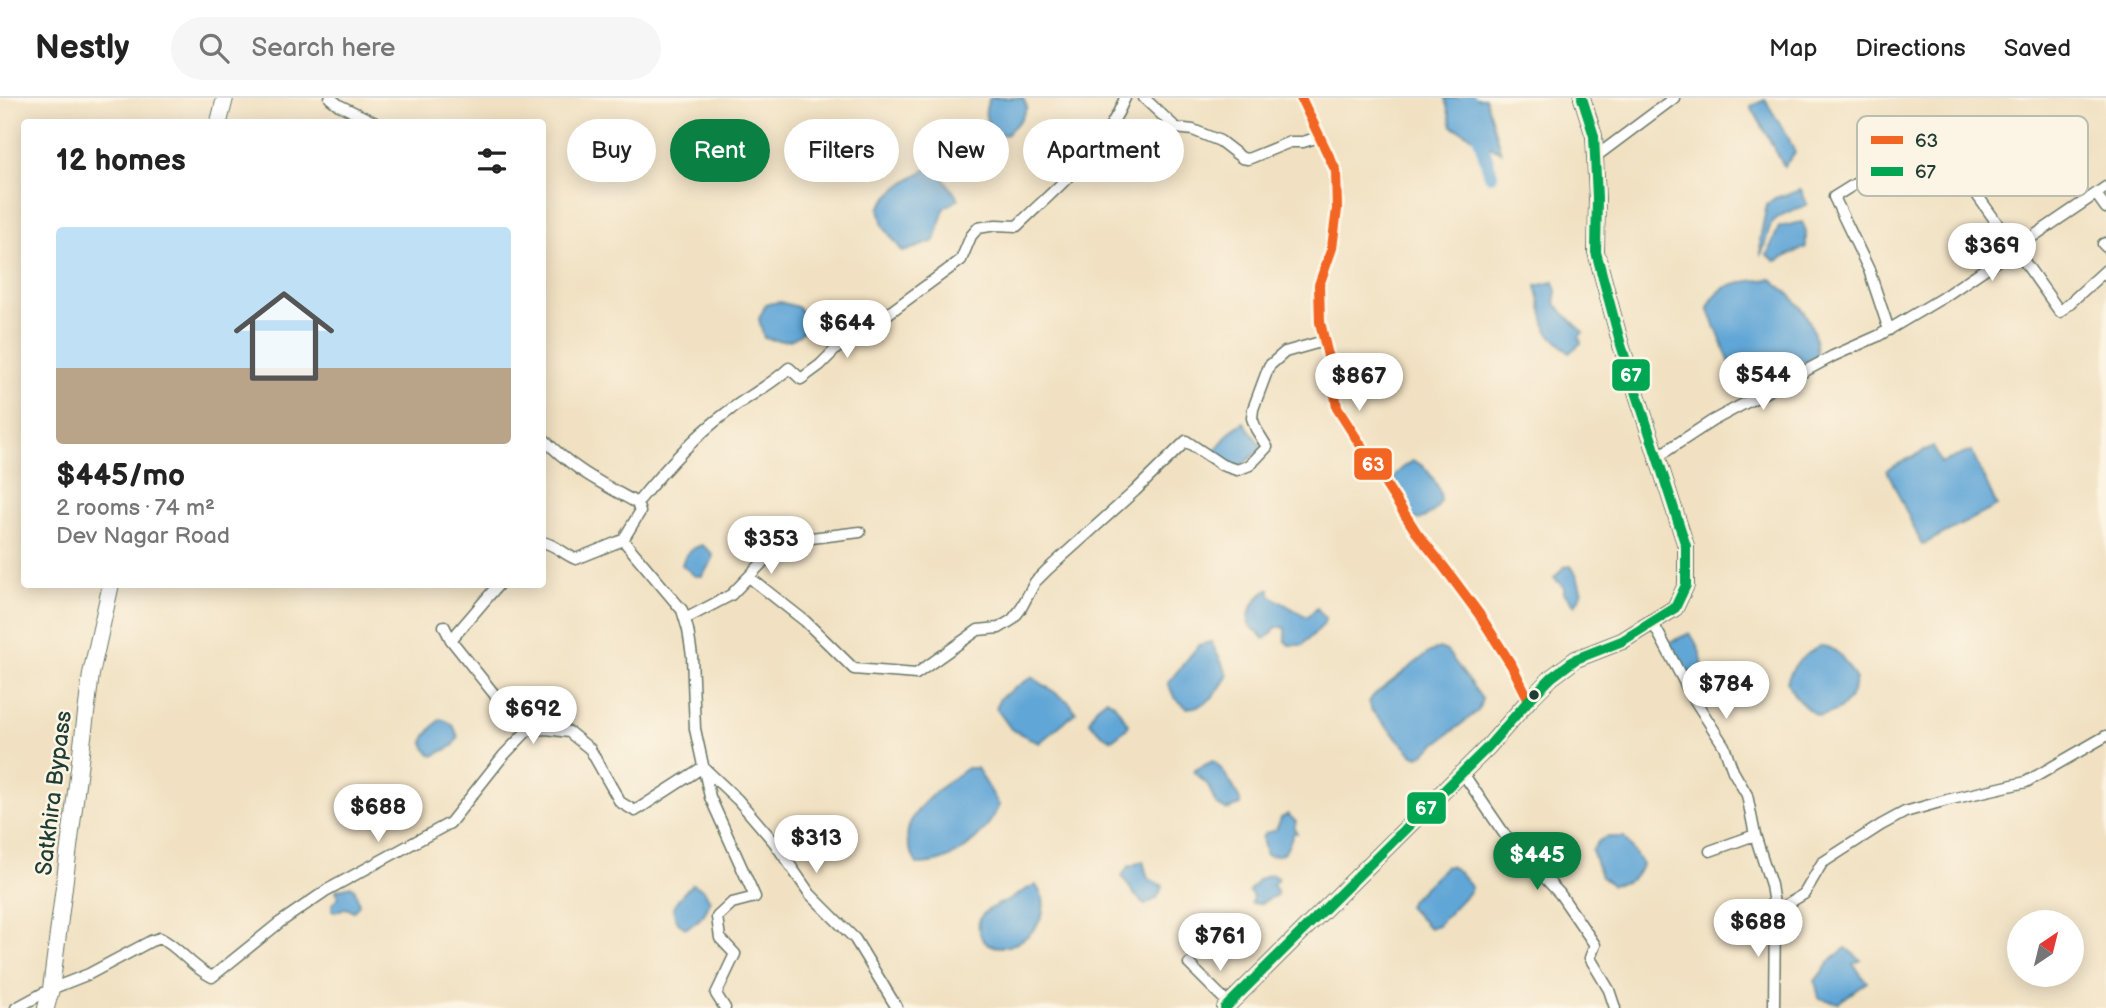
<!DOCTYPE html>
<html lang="en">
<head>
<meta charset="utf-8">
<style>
	:root { --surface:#fff; --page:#f6f6f6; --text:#222; --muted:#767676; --line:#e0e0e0; --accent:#0b8043 }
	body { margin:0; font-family:"Balsamiq Sans",sans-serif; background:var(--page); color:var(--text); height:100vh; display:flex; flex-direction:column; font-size:26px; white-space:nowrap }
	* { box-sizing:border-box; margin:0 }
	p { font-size:23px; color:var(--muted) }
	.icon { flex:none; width:38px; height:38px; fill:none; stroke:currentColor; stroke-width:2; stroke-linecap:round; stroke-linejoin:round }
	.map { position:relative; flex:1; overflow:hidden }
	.panel { position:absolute; left:21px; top:21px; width:525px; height:469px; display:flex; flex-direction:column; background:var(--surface); border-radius:7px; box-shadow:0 4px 18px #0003 }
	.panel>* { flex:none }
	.banner { position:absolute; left:567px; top:21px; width:665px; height:63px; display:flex; gap:14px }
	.needle { width:46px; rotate:35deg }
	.buttons { position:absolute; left:2007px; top:812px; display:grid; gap:14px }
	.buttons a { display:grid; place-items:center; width:77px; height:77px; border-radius:50%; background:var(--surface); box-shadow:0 4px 18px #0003; font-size:35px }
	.price { position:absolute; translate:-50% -60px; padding:0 16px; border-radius:24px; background:#fff; color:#222; font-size:23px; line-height:46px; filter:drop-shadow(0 2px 4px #0008) }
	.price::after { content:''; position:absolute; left:50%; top:42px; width:21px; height:16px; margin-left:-10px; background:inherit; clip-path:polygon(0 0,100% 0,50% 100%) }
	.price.active { background:var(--accent); color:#fff }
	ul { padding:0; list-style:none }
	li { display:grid; align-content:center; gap:14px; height:371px; padding:0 35px }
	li+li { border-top:2px solid var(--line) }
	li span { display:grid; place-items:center; height:217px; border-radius:7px; color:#555 }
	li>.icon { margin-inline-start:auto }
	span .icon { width:126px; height:126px; fill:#fffc; stroke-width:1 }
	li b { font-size:30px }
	h2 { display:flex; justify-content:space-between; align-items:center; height:84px; padding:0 35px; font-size:30px }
	.pill { padding:0 24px; border-radius:32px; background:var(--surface); box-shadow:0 4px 18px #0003; font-size:24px; line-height:63px }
	.pill.active { background:var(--accent); color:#fff }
	header { display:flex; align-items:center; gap:42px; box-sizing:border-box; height:98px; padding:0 35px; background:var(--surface); border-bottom:2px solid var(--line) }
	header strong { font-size:33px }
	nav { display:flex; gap:38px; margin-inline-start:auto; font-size:24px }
	.search { width:490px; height:63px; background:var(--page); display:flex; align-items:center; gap:18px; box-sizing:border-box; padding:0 24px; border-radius:38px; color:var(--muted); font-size:26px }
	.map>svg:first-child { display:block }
	.water { fill:#61a6d7; stroke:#407286; stroke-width:2 }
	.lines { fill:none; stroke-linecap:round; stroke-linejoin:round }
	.river { stroke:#61a6d7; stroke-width:14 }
	.minor-casing { stroke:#687666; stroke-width:13 }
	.highway-casing { stroke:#687666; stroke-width:18 }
	.minor { stroke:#fff; stroke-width:10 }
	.highway { stroke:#fff; stroke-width:16 }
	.bus-1-casing { stroke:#fcf5e5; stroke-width:16 }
	.bus-2-casing { stroke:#fcf5e5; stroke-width:16 }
	.bus-1 { stroke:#f26522; stroke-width:10 }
	.bus-2 { stroke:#00a651; stroke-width:10 }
	.bus-dot { fill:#1f3d34; stroke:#fcf5e5; stroke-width:2.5 }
	.labels { text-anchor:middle; stroke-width:5; stroke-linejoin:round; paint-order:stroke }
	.street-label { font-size:23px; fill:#1f3d34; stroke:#fcf5e5 }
	.key { fill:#fcf5e5; stroke:#babeb0; stroke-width:2 }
	.key-label { font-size:19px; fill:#1f3d34 }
	.line-badge { stroke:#fcf5e5; stroke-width:2.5 }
	.badge-label { font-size:19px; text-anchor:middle; font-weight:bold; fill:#fff }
</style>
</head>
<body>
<header>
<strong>Nestly</strong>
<div class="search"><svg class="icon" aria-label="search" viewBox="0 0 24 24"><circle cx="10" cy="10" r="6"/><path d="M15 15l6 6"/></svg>Search here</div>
<nav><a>Map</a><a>Directions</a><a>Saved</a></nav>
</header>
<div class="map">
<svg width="2106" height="910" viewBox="0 0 2106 910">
	<rect width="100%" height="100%" fill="#fcf5e5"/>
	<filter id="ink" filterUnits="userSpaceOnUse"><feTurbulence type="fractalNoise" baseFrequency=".0143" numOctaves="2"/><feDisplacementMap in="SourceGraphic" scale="14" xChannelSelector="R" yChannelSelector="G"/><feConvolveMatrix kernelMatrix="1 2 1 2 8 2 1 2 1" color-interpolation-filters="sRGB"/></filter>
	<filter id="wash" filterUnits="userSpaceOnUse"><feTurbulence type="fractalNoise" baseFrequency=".00686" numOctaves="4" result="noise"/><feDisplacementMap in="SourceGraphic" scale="28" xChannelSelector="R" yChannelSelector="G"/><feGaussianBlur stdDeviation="1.57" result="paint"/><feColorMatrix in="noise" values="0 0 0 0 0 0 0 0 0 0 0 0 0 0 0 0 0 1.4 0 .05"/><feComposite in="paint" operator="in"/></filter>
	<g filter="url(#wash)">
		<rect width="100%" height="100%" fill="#f1e1c2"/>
		<path class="water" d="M990,0H1023L1027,9L1021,21L1006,37L992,34C985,21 983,13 990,0Z
			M1445,0H1485L1501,54L1452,28Z
			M1765,2L1788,39L1795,55L1784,68L1751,8Z
			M934,68L959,101L944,110L935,143L903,154L883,128L879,110C893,90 911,78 934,68Z
			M1801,92L1807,106C1797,113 1780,114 1772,125C1766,134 1767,146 1761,156L1760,141L1767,106L1775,100Z
			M1802,124L1806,133V149L1776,163L1767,157L1779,129Z
			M1772,181C1798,203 1816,221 1817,257L1759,290H1751L1736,280L1708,210C1719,181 1746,184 1772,181Z
			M1554,184L1557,193L1555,206L1583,234L1579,239L1581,245L1569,255L1547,233L1536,188Z
			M780,204L798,209L810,225C795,245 787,245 764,240L759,221L766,206Z
			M1244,324L1261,348L1259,353L1241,368L1225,367L1211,357L1232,332Z
			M1933,348L1941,365L1971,353L1997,408L1922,447L1887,372Z
			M1413,363C1423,366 1428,373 1434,382C1447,402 1440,413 1419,422L1413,420L1391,388C1394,375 1402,370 1413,363Z
			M702,447L713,456L712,463L702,478H695L682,467C685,455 690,451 702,447Z
			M1571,468L1577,478L1582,495L1575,507L1564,495V489L1554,480L1564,469Z
			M1270,491V496L1274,500L1307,519L1317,510L1325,520C1325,530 1309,538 1303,547H1289L1285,543V530L1276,529L1271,536L1264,541L1249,526C1247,511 1257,498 1270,491Z
			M1690,535C1702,553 1707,573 1700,594L1695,595L1666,546Z
			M1211,544L1228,577C1216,596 1210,608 1187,610L1174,599L1168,585L1199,547Z
			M1820,548C1838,547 1847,567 1856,581C1851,604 1843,614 1819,618C1803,610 1794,599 1787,584C1792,566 1804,557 1820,548Z
			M1439,550L1447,553L1482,601L1478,613L1423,656L1418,659L1413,657L1372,613L1369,604L1373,598L1428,555Z
			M1032,579L1069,604L1076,614L1039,645L1011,631L996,610L1000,600Z
			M1107,601L1114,606L1129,627L1125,632L1112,642L1103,637L1089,624L1096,610Z
			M440,621C452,624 455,628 458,640L453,648L433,658C413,644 430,634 440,621Z
			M1213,663C1222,669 1239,696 1241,707L1226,712L1216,706L1208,687L1193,673Z
			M967,670H977L999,707C985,740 954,766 917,766C914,760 909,752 908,745C901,715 945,686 967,670Z
			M1288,716L1296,724L1294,730L1297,735H1293C1287,752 1287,760 1266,757L1262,740L1265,735L1276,732L1281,720Z
			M1606,739H1624L1642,766C1639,781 1626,785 1612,787L1601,779L1592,752L1599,743Z
			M1143,763L1148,781L1163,788L1157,800L1145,807L1134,796L1122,778L1128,769Z
			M1449,768C1458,771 1466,781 1471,789L1470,793L1438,827L1429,830L1408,808L1411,802L1445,769Z
			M1269,777H1273L1278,780L1273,788L1277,792V797L1259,806L1251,805L1253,799L1249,793L1258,782Z
			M692,786L703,791L710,802C707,816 699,824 686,830C677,826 675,820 673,810L678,801Z
			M1036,787C1038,791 1042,797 1043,801C1049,827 1014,857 990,847C984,845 981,840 980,835C972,813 998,808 1012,800C1020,795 1027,790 1036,787Z
			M351,788L355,792L359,806L354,813L345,810L335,814L332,812V807L338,799L336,792Z
			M1846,850L1861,862L1853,866L1867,884L1838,905L1819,900L1815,883L1833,860Z"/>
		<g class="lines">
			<path class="river" d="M1468,0L1491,77"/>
		</g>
	</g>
	<g filter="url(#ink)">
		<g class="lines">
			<g class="minor-casing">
				<path id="minor" d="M330,0L339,7L374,24
					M1144,0L1176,30L1193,32L1220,43L1242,60L1248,61L1290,44H1303L1319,39
					M1301,0L1336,73L1337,111L1332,150L1319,187L1320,224L1332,275L1337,310L1416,434L1444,469L1479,516L1512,568L1529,602
					M1595,59L1674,0
					M2096,96L2106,110
					M2106,145L2103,146L2106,149
					M1889,232L1869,172L1834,99L1855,86L1877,79L1936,39L2060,214L2106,172
					M542,339C569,369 603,386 637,405C663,373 692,340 726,315C746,299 770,288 789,270L801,281L820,267L837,250L870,229L961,162L971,138L978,130L996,127L1017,128C1057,89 1104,52 1125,0
					M1657,359L1712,323L1833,258L1878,238L1942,200L2106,89
					M637,405L640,414L623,442L682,512L688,532L692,558L695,631L710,699L755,799L732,805L717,819L720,840L735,856L716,896L725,910
					M542,444C557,447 563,456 576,461L623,442
					M749,479L805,523L854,571L916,576L978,532L999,530L1012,522L1020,512L1035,484L1047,472L1135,393L1186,343L1222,367L1237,372L1250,367L1267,349L1256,331L1252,320L1253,311L1269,268L1285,254L1324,243
					M499,486L451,542L514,621L531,632L547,631L569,634L590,651L620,704L635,713L703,669L738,702L774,744L810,796L855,841L897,910
					M685,521L731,497L761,466L787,443L860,434
					M1653,525L1689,593L1724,648L1733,673L1747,697L1755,737
					M444,528L451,542
					M1462,674L1505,737L1560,796L1595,847L1590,860L1609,892L1615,910
					M1710,753L1755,737L1771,787L1775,813L1804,796L1822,765L1881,727L1905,714L1947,702L2026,684L2106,638
					M1189,866L1229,906
					M16,910L51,891L89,876L151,843L160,840C179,849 190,868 212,879L279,825L327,792L450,725L503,658L529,631
					M1774,910L1775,813"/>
			</g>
			<g class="highway-casing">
				<path id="highway" d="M219,24L225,0
					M46,910L51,891L91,576L111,486
					M1225,910L1488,649L1529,602L1552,579L1576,561L1622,543L1675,510L1686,487V448L1621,247L1596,154L1597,100L1594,38L1582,0"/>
			</g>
			<use href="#minor" class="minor"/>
			<use href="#highway" class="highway"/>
			<g class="bus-1-casing">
				<path id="bus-1" d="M1301,0L1336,73L1337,111L1332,150L1319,187L1320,224L1332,275L1337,310L1416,434L1444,469L1479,516L1512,568L1529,602"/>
			</g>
			<g class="bus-2-casing">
				<path id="bus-2" d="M1225,910L1488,649L1529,602L1552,579L1576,561L1622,543L1675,510L1686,487V448L1621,247L1596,154L1597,100L1594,38L1582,0"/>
			</g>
			<use href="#bus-1" class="bus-1"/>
			<use href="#bus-2" class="bus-2"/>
		</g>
	</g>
	<circle class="bus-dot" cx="1534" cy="597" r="6"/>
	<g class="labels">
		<g class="street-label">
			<text transform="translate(53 695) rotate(-83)" y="8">Satkhira Bypass</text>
		</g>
	</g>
	<rect x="1857" y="18" width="231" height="80" rx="10" class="key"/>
	<rect x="1871" y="38" width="32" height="8" fill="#f26522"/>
	<rect x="1871" y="69" width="32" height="9" fill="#00a651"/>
	<g class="key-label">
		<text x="1915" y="49">63</text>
		<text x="1915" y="80">67</text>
	</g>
	<g class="line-badge">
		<rect x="1611" y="260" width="40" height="34" rx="7" fill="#00a651"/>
		<rect x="1353" y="349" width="40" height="34" rx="7" fill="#f26522"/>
		<rect x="1406" y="693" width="41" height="34" rx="7" fill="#00a651"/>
	</g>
	<g class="badge-label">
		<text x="1631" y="284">67</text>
		<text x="1373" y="373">63</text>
		<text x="1426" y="717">67</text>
	</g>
</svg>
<div class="buttons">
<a><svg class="needle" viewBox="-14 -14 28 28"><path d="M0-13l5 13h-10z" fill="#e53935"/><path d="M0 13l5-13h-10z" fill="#767676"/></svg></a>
</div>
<b class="price" style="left:1992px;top:185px">$369</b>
<b class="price" style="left:847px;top:262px">$644</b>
<b class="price" style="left:1763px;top:314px">$544</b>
<b class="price" style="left:1359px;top:315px">$867</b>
<b class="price" style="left:771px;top:478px">$353</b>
<b class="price" style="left:1726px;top:623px">$784</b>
<b class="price" style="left:533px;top:648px">$692</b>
<b class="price" style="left:378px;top:746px">$688</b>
<b class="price" style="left:816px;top:777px">$313</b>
<b class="price active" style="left:1537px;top:794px">$445</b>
<b class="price" style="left:1758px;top:861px">$688</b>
<b class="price" style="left:1220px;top:875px">$761</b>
<div class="banner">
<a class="pill">Buy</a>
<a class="pill active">Rent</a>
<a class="pill">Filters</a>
<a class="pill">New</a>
<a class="pill">Apartment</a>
</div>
<section class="panel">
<h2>12 homes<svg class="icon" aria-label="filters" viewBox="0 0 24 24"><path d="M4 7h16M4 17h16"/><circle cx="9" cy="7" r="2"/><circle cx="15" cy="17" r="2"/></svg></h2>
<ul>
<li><span style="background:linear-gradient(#bfe0f5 65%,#b9a48a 0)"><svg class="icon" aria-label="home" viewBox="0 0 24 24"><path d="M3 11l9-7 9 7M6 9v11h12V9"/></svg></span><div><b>$445/mo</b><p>2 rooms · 74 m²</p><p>Dev Nagar Road</p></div></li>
</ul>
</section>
</div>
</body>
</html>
